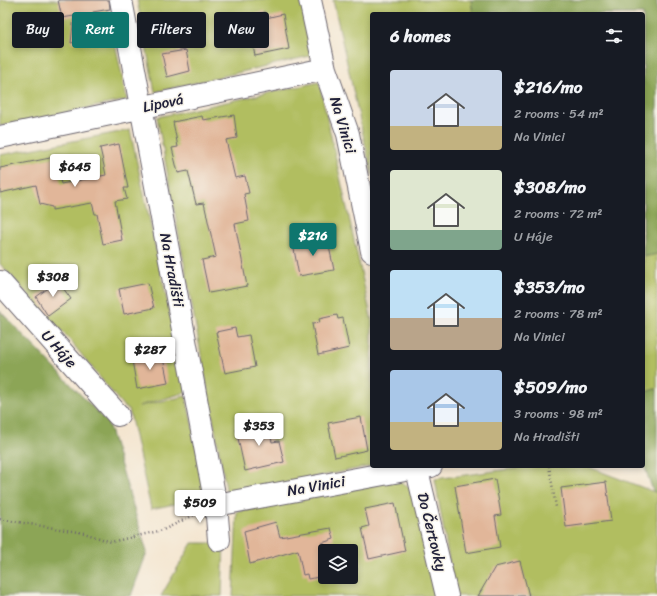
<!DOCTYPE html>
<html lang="en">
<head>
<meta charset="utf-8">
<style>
	:root { --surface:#171b24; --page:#20242c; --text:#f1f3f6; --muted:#9ea1a6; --accent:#0f766e }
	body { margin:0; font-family:Sriracha,sans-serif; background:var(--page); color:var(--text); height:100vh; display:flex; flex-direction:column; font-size:15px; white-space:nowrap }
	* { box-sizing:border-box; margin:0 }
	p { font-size:13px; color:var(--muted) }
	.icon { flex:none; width:22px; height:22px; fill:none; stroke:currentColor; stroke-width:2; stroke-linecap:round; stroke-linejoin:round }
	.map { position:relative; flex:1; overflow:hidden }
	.panel { position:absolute; left:370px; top:12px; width:275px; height:456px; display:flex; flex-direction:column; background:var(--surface); border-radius:4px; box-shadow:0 2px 6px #0003 }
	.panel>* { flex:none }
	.top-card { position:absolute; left:12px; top:12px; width:298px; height:36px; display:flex; gap:8px }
	.tools { position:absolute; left:318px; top:544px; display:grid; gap:8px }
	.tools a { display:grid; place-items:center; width:40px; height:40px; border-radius:4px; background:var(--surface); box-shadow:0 2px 6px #0003; font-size:20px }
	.price { position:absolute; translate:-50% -34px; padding:0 9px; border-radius:4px; background:#fff; color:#222; font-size:13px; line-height:26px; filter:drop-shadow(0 1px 2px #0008) }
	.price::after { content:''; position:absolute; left:50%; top:24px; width:12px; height:9px; margin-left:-6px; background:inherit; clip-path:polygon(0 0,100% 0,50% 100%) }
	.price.on { background:var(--accent); color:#fff }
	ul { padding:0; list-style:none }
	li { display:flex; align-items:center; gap:12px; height:100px; padding:0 20px }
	li span { display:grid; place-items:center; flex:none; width:112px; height:80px; border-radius:4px; color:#555 }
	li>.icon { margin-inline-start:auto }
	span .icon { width:48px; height:48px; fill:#fffc; stroke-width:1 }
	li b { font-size:17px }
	h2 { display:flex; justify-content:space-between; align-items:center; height:48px; padding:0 20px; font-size:17px }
	.tag { padding:0 14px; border-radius:4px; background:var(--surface); box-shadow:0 2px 6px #0003; font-size:14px; line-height:36px }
	.tag.on { background:var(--accent); color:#fff }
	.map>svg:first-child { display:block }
	.green { fill:#b1be60; stroke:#6a704e; fill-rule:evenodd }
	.forest { fill:#8ca556; stroke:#576448 }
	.building { fill:#e1b699 }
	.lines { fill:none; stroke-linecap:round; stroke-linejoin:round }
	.minor-casing { stroke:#6c666f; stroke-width:24 }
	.path { stroke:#6c666f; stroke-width:2.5; stroke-dasharray:1 3; stroke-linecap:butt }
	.minor { stroke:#fff; stroke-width:22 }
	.labels { text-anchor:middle; stroke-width:3; stroke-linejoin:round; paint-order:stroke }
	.street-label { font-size:15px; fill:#22223b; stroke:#f7f3e8 }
</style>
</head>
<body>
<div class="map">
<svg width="657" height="596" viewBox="0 0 657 596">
	<rect width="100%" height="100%" fill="#f7f3e8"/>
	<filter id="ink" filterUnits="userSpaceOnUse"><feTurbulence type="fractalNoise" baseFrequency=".025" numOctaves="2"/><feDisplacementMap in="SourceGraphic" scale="8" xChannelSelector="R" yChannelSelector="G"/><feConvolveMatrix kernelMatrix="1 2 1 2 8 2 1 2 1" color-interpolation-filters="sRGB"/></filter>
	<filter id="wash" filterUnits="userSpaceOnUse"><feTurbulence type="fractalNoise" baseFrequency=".012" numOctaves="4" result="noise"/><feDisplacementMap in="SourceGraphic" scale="16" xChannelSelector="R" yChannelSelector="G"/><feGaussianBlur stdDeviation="0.9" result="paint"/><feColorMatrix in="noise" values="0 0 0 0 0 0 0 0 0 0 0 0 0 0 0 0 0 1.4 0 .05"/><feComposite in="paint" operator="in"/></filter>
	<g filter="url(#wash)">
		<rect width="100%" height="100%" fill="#f4e5cf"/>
		<path class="green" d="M0,0H106L127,100L0,126Z
			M137,0H301L314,55L155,92Z
			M333,0H471L473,14H372V175Z
			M319,82L372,321V466L227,494L157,117Z
			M130,130L187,392L139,406L186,396L208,497L151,509L129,409L124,407L68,338L0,264V155Z
			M657,254V390L655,389L643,393V257Z
			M532,466H586L657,493V596H455L435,479Z
			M388,482C402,482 404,482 415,492L439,596H233L237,512ZM325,551H351V577H325Z
			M192,543H224L222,596H161Z"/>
		<path class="forest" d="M471,0H657V254L643,257V14H500L499,12L483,14H473Z
			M0,311L108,423L147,552L131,596H0Z
			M655,389L657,390V493L653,491L643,462V393Z"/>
		<g id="blocks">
			<path class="building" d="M58,0H109L110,9L93,12L99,38L71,43L74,16L62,18Z
				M265,12L266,18L283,14L289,49L255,56L247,16Z
				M186,50L190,71L167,77L162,54Z
				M234,115L237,138L226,140L235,178L245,176L249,193L244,194L249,221L235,224L247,286L209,293L202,260L216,257L204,203L196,204L188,171L178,173L172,148L178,147L173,122L202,116L203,120Z
				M119,144L128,188H124L127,199L115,201L122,240L103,244L97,214H95L92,203L52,210V207L40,204L36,185L0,193V168L55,157L61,184L106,175L100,148Z
				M327,237L334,270L299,276L293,244Z
				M58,281L71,299L48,316L36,297Z
				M148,283L154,308L124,314L119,289Z
				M337,315L338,319L343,318L349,348L318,355L312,324L320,323L319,319Z
				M235,328L237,337L249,335L255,367L225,373L216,332Z
				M162,353L168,383L137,389L132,360Z
				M361,417L367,450L335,457L328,423Z
				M268,423L272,442L279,441L284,462L245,471L236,429Z
				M495,479L501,515L495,516L500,547L466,553L455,486Z
				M606,482L611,521L566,527L561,488Z
				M395,503L405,551L369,559L362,528L369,526L365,509Z
				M276,522L280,537L331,528L334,539L322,543L323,551L352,546L357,570L351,571V551H325V576L308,579L307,574L303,575L298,550L250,564L244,531Z
				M520,561L529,596H478L495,567Z"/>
		</g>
	</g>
	<g filter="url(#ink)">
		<use href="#blocks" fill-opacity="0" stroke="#6c666f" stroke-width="1"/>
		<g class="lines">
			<g class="minor-casing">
				<path id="minor" d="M121,0L216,505L219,540
					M310,0L325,69L348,134L372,251
					M0,137L325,69
					M0,282L118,415
					M416,466L447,596
					M216,505L416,468L431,466"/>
			</g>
			<path class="path" d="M549,466L556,507
				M0,519L84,533L111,542L163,530L196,514"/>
			<use href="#minor" class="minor"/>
		</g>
	</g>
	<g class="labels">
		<g class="street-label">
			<text transform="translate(163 103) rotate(-12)" y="5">Lipová</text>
			<text transform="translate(343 125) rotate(73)" y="5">Na Vinici</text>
			<text transform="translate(172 270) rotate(79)" y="5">Na Hradišti</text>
			<text transform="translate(59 349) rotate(48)" y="5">U Háje</text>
			<text transform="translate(316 486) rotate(-10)" y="5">Na Vinici</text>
			<text transform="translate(432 532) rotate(76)" y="5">Do Čertovky</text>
		</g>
	</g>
</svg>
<div class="tools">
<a><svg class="icon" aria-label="layers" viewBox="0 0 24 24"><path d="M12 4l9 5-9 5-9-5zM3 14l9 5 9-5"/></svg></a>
</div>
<b class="price" style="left:75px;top:188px">$645</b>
<b class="price on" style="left:313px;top:257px">$216</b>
<b class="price" style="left:53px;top:298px">$308</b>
<b class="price" style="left:150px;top:371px">$287</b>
<b class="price" style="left:259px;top:447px">$353</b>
<b class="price" style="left:200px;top:524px">$509</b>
<div class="top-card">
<a class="tag">Buy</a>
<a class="tag on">Rent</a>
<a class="tag">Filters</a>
<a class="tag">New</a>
</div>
<section class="panel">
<h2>6 homes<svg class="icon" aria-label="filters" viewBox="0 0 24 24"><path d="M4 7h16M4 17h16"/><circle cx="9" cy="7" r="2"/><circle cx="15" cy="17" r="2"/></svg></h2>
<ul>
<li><span style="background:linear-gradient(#c9d6e8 70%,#c2b280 0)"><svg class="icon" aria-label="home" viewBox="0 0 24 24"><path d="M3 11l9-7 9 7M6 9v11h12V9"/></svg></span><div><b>$216/mo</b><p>2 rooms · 54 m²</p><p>Na Vinici</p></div></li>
<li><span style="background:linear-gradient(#dfe7d0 75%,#7fa58c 0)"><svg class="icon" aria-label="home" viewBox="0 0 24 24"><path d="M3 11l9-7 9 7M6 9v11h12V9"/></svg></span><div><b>$308/mo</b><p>2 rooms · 72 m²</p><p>U Háje</p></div></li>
<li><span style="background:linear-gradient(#bfe0f5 60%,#b9a48a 0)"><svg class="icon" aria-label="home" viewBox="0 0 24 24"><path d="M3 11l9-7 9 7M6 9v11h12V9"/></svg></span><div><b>$353/mo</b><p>2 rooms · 78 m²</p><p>Na Vinici</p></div></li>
<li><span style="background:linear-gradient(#a9c7e8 65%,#c2b280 0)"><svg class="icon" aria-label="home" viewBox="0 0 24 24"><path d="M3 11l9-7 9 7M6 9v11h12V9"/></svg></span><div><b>$509/mo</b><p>3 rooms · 98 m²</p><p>Na Hradišti</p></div></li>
</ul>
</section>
</div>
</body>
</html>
